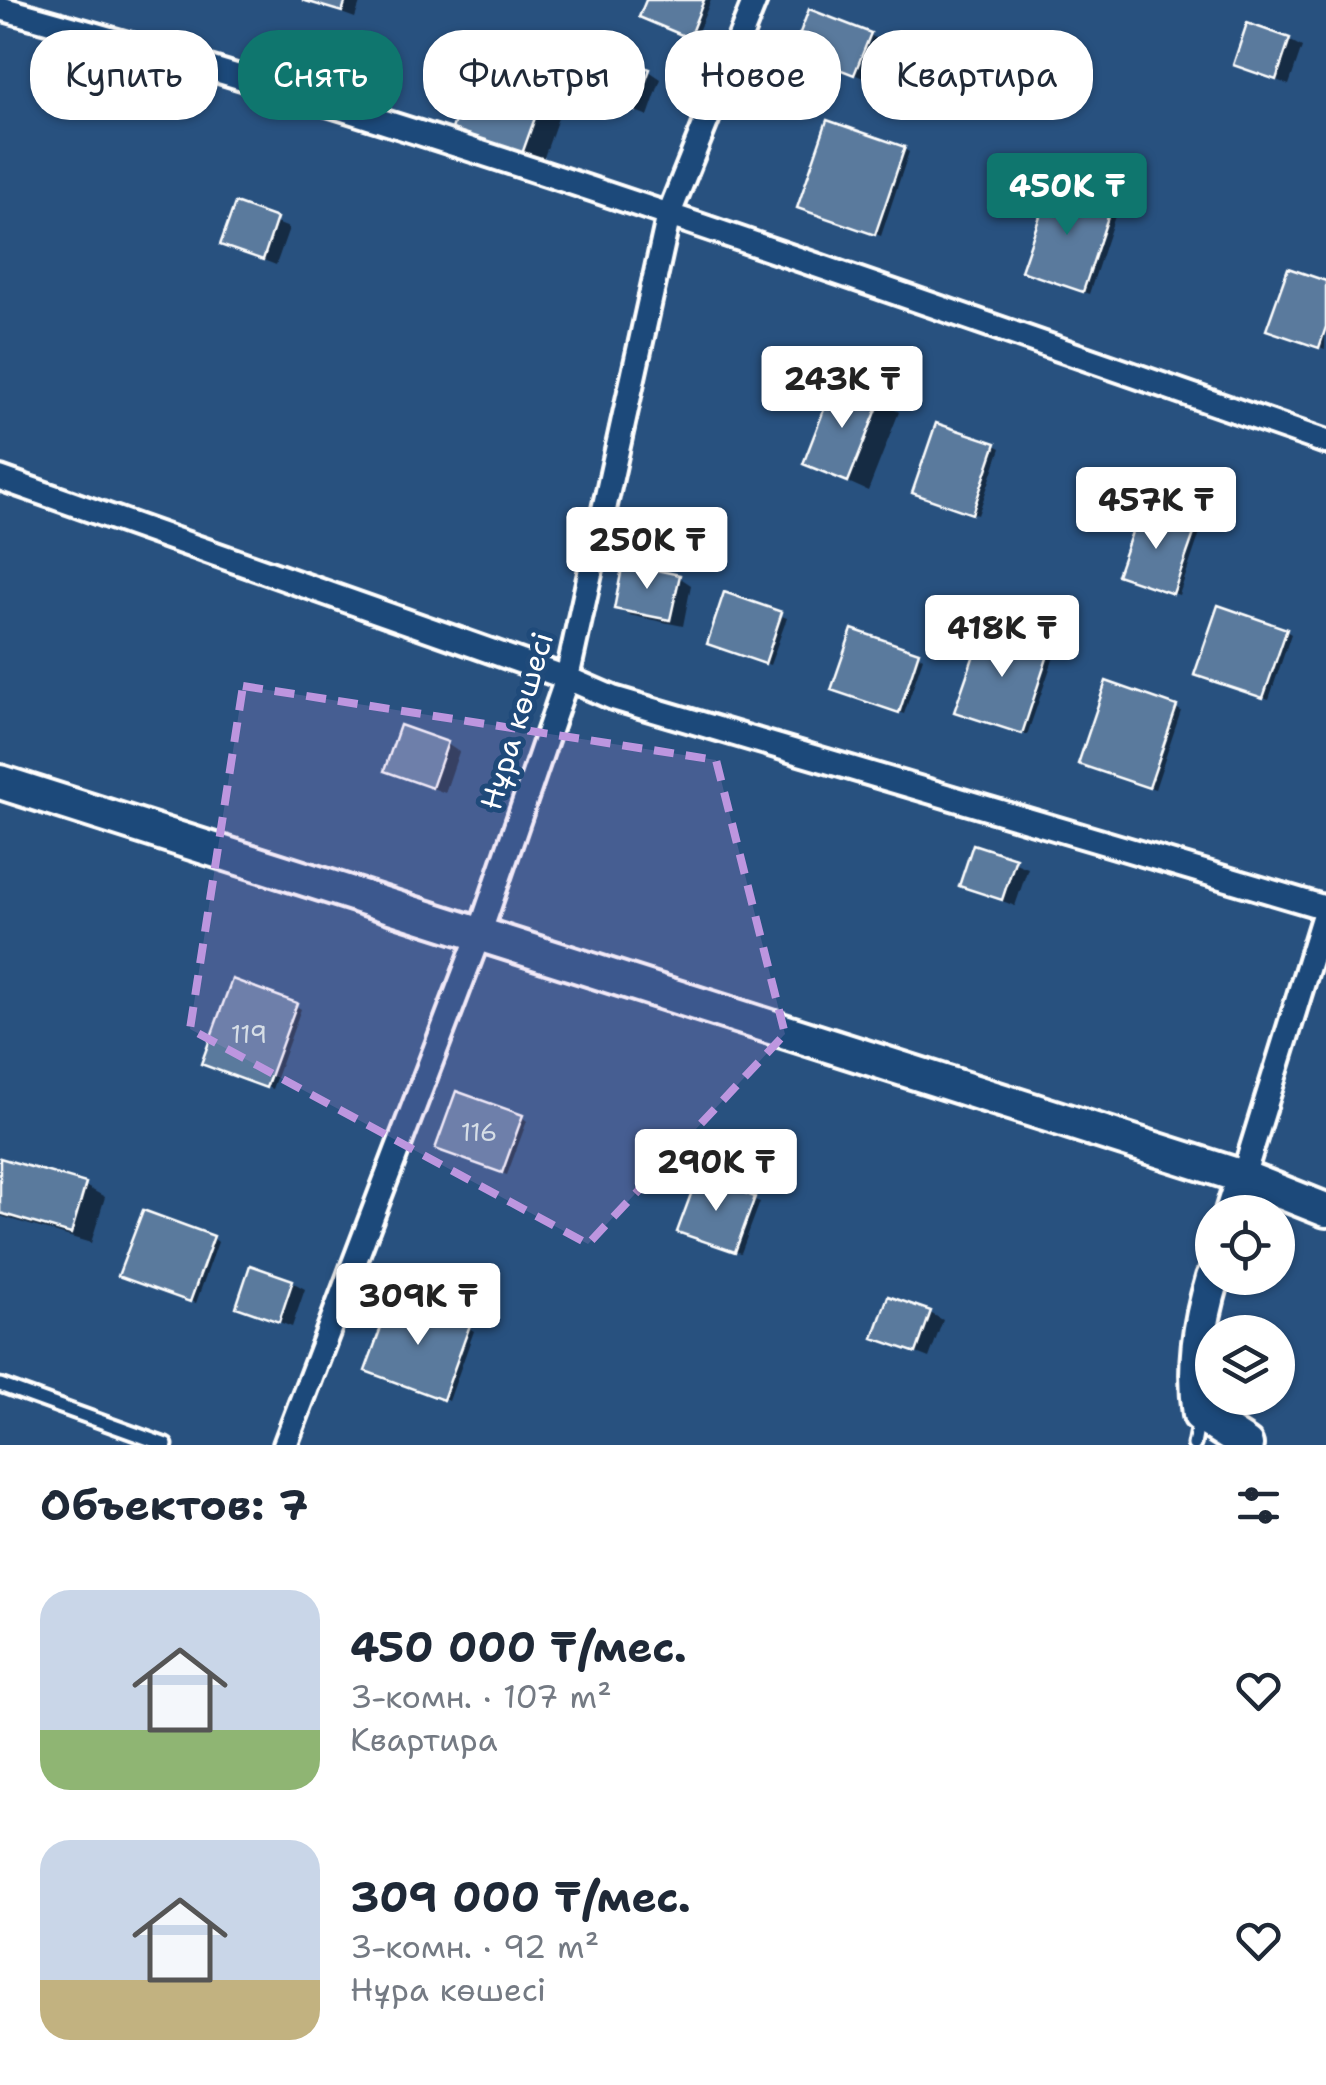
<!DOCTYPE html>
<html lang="ru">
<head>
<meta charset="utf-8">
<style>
	:root { --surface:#fff; --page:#f6f6f7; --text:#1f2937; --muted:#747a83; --accent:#0f766e }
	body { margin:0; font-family:"Shantell Sans",sans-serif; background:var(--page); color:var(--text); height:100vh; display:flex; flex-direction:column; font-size:38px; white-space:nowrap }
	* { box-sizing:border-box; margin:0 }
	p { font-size:32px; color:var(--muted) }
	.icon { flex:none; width:55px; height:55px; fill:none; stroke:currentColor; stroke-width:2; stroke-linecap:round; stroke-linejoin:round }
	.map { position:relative; height:1445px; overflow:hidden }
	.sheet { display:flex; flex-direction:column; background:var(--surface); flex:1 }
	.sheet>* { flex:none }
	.top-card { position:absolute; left:30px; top:30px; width:1268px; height:90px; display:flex; gap:20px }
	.fabs { position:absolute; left:1195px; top:1195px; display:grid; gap:20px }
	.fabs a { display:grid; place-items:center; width:100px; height:100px; border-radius:50%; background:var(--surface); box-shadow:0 2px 8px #0004; font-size:50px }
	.price { position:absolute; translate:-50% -85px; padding:0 22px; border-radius:10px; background:#fff; color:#222; font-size:32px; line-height:65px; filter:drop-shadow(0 2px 5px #0008) }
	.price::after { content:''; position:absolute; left:50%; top:60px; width:30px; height:22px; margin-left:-15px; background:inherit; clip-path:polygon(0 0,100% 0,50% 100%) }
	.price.on { background:var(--accent); color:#fff }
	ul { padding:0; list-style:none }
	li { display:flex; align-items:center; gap:30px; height:250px; padding:0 40px }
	li span { display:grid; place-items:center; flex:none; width:280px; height:200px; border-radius:30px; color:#555 }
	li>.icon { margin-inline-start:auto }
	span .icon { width:120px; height:120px; fill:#fffc; stroke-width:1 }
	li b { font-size:42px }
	h2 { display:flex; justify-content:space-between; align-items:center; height:120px; padding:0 40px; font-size:42px }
	.pill { padding:0 35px; border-radius:40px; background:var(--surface); box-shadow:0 2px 8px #0004; font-size:35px; line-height:90px }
	.pill.on { background:var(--accent); color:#fff }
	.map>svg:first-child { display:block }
	.shadow { fill:#0007 }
	.building { fill:#5a7a9d; stroke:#fff; stroke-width:2.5 }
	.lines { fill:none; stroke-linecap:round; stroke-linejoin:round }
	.lane-casing { stroke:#fff; stroke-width:19 }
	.street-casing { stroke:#fff; stroke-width:30 }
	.secondary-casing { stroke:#fff; stroke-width:40 }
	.lane { stroke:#1f4a7a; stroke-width:11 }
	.street { stroke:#1f4a7a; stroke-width:22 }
	.secondary { stroke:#1f4a7a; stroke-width:32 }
	.marked { fill:#bd96df; fill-opacity:0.2; stroke:#bd96df; stroke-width:8; stroke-dasharray:20 12; stroke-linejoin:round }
	.labels { text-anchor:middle; stroke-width:10; stroke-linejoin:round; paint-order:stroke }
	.number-label { font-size:25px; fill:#d6dee6 }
	.street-label { font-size:30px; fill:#fff; stroke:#1f4a7a }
</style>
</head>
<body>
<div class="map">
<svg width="1326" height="1445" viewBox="0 0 1326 1445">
	<rect width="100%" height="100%" fill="#28517f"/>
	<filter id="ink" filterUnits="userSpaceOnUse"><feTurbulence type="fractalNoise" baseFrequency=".01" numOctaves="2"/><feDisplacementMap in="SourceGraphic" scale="20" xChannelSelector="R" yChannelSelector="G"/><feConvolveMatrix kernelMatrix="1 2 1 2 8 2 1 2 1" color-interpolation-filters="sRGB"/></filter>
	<g filter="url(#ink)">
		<path class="shadow" d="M306,0H361L355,18Z
			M649,0H711L695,39L647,19Z
			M870,35L882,42L868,80L796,50Z
			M1289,40L1302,47L1289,85L1236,64Z
			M649,71L661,79L648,116L595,95Z
			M544,92L563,104L542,163L455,128Z
			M904,149L909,152L881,236L806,210Z
			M1053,187L1117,210L1089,294L1030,273Z
			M236,207L289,228L276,265L223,244Z
			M1326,284L1325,349L1275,332Z
			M879,401L899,412L868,491L806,463Z
			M995,445L1001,448L978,515L920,495Z
			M1195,530L1200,533L1179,595L1125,577Z
			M679,577L691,585L683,626L629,615L617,608Z
			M726,596L787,618L770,665L715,646Z
			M985,629L1055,654L1027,735L963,714Z
			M1286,631L1291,634L1269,699L1202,677Z
			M918,655L923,658L904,714L840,692Z
			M1176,708L1181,711L1155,789L1087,766Z
			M447,744L459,752L445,793L387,770Z
			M974,847L1028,868L1015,906L962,885Z
			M296,1006L301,1009L272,1089L209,1066Z
			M522,1117L527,1121L507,1175L443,1151Z
			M0,1161L85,1186L105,1197L91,1243L0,1216Z
			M700,1179L760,1202L741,1253L686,1234Z
			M213,1238L218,1242L196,1303L127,1278Z
			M292,1282L305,1289L292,1327L239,1306Z
			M930,1313L943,1320L929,1358L876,1337Z
			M469,1328L474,1331L449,1401L374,1373Z"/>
		<path class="building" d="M302,0H346L342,12Z
			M646,0H704L689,38L639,17Z
			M809,9L871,33L854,75L793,51Z
			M1247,23L1290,38L1276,80L1233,65Z
			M606,54L650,69L635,111L592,96Z
			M475,65L545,90L522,154L452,129Z
			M827,120L905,147L875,235L797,208Z
			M1051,184L1112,205L1083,292L1021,271Z
			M235,203L277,218L263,260L220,245Z
			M1288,268L1326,281V327L1319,348L1266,330Z
			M835,381L881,399L848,482L803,464Z
			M936,423L996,443L972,514L912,493Z
			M1140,509L1196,528L1173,594L1117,575Z
			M623,563L680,575L670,620L614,609Z
			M724,592L782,612L765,664L707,644Z
			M1218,605L1287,629L1263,698L1194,675Z
			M984,626L1050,649L1022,734L954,712Z
			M852,629L919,652L899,713L831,690Z
			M1106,681L1177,706L1149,788L1078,764Z
			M400,725L448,742L432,788L384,771Z
			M973,844L1016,858L1002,900L959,886Z
			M232,979L297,1003L266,1088L201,1064Z
			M456,1091L523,1115L502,1173L435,1149Z
			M0,1158L86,1183L71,1234L0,1213Z
			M698,1175L755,1197L735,1252L677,1232Z
			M143,1210L214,1236L190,1302L118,1276Z
			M250,1265L293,1280L279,1322L236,1307Z
			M888,1296L931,1311L916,1353L873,1338Z
			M392,1297L470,1325L443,1400L365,1371Z"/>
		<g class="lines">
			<g class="lane-casing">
				<path id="lane" d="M0,1385L166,1445
					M1194,1445L1199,1419"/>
			</g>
			<g class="street-casing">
				<path id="street" d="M0,8C449,131 887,290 1326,442
					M0,478L567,678L613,698L1326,908
					M1243,1177L1326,908
					M285,1445L479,935L567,678L669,214L755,0"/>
			</g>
			<g class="secondary-casing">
				<path id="secondary" d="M0,782L1243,1177L1326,1210
					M1232,1212L1243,1177
					M1213,1278C1199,1325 1193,1366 1200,1415L1246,1445"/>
			</g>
			<use href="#lane" class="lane"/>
			<use href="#street" class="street"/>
			<use href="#secondary" class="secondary"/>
		</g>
	</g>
	<path class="marked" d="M243,686L716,760L785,1034L588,1244L190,1029Z"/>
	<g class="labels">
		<g class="number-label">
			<text x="249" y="1043">119</text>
			<text x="479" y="1141">116</text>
		</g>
		<g class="street-label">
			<text transform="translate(517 721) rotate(-73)" y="10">Нұра көшесі</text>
		</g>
	</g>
</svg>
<div class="fabs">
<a><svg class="icon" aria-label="locate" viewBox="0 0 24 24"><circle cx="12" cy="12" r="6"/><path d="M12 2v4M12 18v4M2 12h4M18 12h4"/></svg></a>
<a><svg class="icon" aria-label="layers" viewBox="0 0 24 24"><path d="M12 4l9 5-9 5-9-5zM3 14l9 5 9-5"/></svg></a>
</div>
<b class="price on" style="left:1067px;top:238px">450K ₸</b>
<b class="price" style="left:842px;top:431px">243K ₸</b>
<b class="price" style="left:1156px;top:552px">457K ₸</b>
<b class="price" style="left:647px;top:592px">250K ₸</b>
<b class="price" style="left:1002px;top:680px">418K ₸</b>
<b class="price" style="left:716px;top:1214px">290K ₸</b>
<b class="price" style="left:418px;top:1348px">309K ₸</b>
<div class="top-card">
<a class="pill">Купить</a>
<a class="pill on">Снять</a>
<a class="pill">Фильтры</a>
<a class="pill">Новое</a>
<a class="pill">Квартира</a>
</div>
</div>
<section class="sheet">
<h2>Объектов: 7<svg class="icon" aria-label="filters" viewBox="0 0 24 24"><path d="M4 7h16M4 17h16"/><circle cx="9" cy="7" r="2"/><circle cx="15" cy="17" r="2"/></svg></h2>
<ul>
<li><span style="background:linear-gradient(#c9d6e8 70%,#8fb573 0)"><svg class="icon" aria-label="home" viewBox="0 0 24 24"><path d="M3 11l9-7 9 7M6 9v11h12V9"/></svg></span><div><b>450 000 ₸/мес.</b><p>3-комн. · 107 m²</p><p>Квартира</p></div><svg class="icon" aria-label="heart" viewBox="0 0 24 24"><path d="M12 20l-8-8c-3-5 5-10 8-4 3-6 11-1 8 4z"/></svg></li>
<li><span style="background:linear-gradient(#c9d6e8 70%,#c2b280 0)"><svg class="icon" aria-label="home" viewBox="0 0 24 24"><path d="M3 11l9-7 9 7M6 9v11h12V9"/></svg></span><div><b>309 000 ₸/мес.</b><p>3-комн. · 92 m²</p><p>Нұра көшесі</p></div><svg class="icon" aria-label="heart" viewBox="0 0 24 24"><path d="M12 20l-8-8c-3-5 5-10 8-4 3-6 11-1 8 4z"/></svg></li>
</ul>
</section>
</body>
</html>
